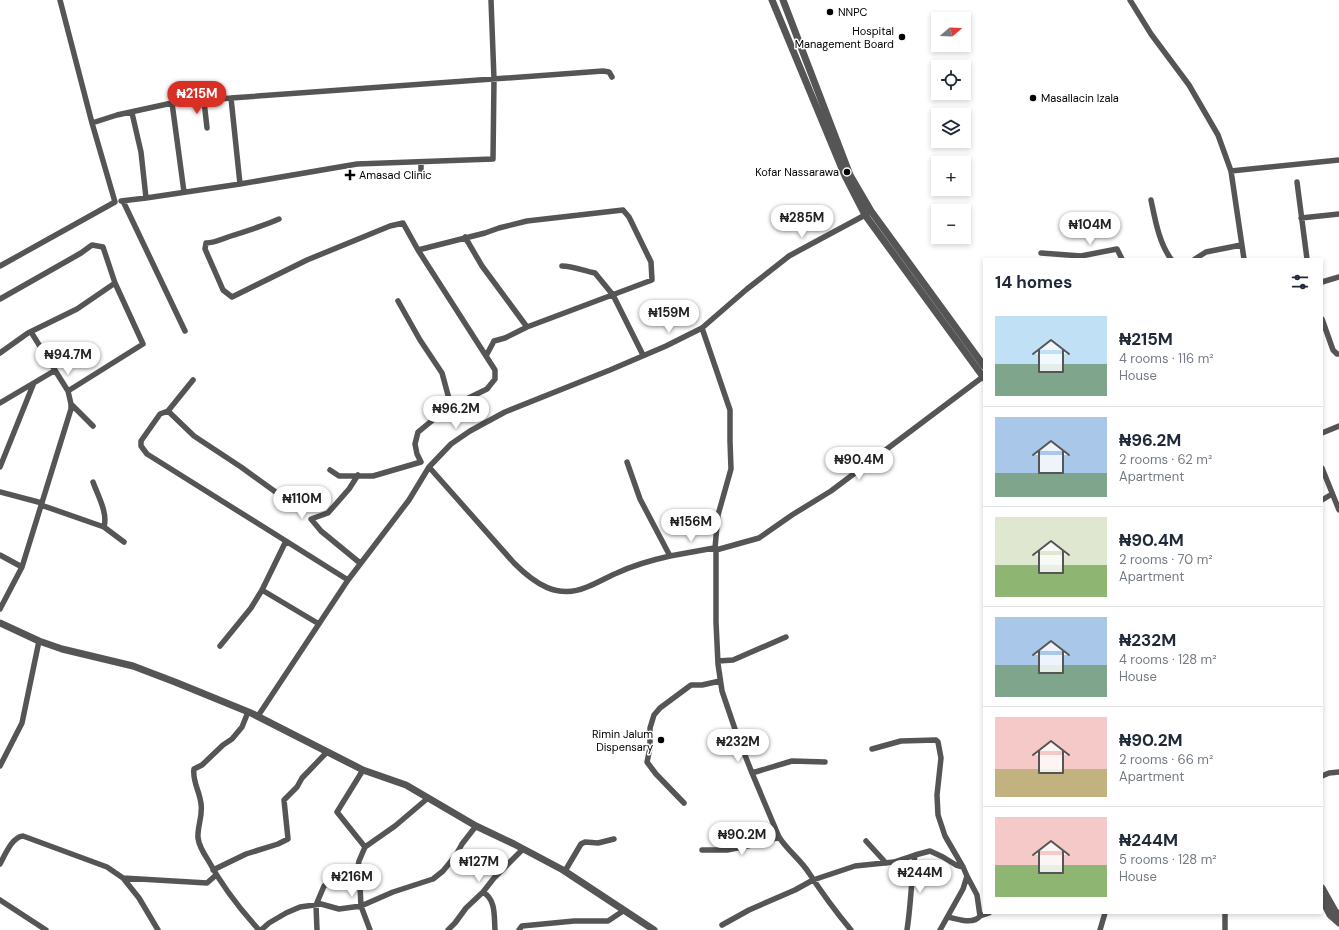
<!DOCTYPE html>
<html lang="en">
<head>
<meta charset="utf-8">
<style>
	:root { --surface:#fff; --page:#f2f2f3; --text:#1f2937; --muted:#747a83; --line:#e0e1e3; --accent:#d93025 }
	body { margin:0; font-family:"DM Sans",sans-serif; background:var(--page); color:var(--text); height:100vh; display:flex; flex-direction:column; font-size:15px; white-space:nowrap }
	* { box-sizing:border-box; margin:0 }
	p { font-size:13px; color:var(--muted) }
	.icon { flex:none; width:22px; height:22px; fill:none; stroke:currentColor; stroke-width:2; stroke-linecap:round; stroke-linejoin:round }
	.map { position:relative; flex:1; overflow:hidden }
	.details { position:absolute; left:983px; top:258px; width:340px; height:656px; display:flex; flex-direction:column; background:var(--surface); border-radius:0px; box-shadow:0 2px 6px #0003 }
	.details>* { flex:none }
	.needle { width:26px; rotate:71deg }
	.buttons { position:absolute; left:931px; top:12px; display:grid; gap:8px }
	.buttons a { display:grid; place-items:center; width:40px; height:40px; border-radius:0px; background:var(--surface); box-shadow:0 2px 6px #0003; font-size:20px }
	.price { position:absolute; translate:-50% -34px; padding:0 9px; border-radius:14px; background:#fff; color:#222; font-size:13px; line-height:26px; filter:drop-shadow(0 1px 2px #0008) }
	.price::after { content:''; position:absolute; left:50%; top:24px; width:12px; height:9px; margin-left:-6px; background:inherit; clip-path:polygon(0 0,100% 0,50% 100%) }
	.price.selected { background:var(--accent); color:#fff }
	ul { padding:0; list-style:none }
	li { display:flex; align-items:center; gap:12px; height:100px; padding:0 12px }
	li+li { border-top:1px solid var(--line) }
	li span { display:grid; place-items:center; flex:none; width:112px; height:80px; border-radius:0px; color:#555 }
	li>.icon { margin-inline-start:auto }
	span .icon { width:48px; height:48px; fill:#fffc; stroke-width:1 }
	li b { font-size:17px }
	h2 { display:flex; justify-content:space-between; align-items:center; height:48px; padding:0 12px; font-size:17px }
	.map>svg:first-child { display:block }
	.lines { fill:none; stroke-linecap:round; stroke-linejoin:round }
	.minor { stroke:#555; stroke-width:5.5 }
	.tertiary { stroke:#555; stroke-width:7 }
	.poi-dot { fill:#000; stroke:#fff; stroke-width:1.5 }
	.labels { text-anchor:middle; stroke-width:3; stroke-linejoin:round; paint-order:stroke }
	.poi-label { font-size:11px; fill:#000; stroke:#fff; text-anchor:start }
</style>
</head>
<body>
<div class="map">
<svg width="1339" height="930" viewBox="0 0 1339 930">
	<rect width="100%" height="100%" fill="#fff"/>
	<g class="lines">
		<path class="minor" d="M1130,0L1151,34L1189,85L1218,135L1231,171L1244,259
			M231,98L240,184
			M204,101L207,128
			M172,103L184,192
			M92,123L117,115L172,103L231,98L603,71L609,72L612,77
			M1231,171L1339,160
			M421,174V162
			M1297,182L1307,259
			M146,198L240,184L357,164L493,159L494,79L491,0
			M1151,200C1155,219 1159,243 1171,259
			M121,201L146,198L141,152L132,113
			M123,201L185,331
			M1301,218L1339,214
			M279,219C263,226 247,231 231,236C222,239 215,243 206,243L205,249L220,283L223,290L232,297L307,260L390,226L403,223L418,250L495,370V379L487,389L446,409L418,432L415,444L417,454L421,462L373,476H339L330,470
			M465,237L482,266L527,327
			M418,250L485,233L499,228L527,221L623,210L629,217L651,262L652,280L527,327L505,338L494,341L486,356
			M1041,253L1081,256L1117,249L1122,259
			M1195,259L1206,252L1241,245
			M0,266L115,202L92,123L60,0
			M562,266C573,266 584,271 595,273L613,295L643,355
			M1322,282L1339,277
			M0,299L81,253L92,245L103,247L115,283L143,344L68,391
			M398,301L420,340L442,373L451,406
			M1322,319L1333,350L1337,354H1339
			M702,328L730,410V441L731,469L718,515L715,548
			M0,353L28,333L77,309L115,283
			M193,380L168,411L160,414L141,441V446L147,454L348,580
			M0,403L54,371
			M71,404L93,426
			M168,411L194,436L241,467L277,493
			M1322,433L1339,426
			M627,462L640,499L670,556L714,548L716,550V622L718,664L722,691L737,735L752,773L779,837C787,850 801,860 809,873C822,893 836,912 851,930
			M0,467L33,385
			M429,467L514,563C534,583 557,600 587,587C598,583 607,577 617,573C634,565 652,560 670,556
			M1322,468L1339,510
			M358,475L349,489L328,513L311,519L321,531L360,563
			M93,482C98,496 108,513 104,527
			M0,492L42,503
			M1322,500L1332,494
			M41,505L104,527L124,542
			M716,550L759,538L792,515L831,491L984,376
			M0,555L22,567
			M262,590L319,624
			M0,609L22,567L71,409V404L68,391L31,332
			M220,646L251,608L262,590L286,541
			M718,661L733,660L786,637
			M248,712L242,727L232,739L223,745L202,765L194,769C192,781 200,792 201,804C203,816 197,827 198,838C199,845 204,854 208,860C222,886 239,908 259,930
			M258,716L348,580L409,500L429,467L451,444L470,431L505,412L610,370L666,346L702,328L747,289L789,256L867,214
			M872,749L901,741L936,740L938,742L941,758L937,795L938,815L945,836L963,867L967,876L963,889L940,930
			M0,766L22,723L39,641
			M752,773L792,761L825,762
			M1322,776L1329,773L1339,772
			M684,803L656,774L647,762L650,748V728L654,715L660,708L691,685H702L720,681
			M866,841L886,863
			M365,847L395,826L428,798
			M702,850H727L762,843L779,837
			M0,864C5,855 12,837 23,836L107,867L123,878L139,898L158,930
			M359,868L361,906L370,930
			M213,870L246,854L278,844L288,839L284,800L297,787L302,778L327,752
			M565,871L581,844L585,842L598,843L614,839
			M967,876L977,895L980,916L989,913
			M123,878L207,883L216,875
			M483,892C496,900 494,915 495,930
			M0,900L46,930
			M948,917C958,919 973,925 980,916
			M722,925L749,910L795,890L813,880L855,866L894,862L915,855L930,851L943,857L956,865L963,867
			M261,930L269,923L286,913L300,907L321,904L339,909L361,906L393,892L433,879L443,871L456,855L462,844L476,826
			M317,930L316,905L324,886L337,878L357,871L359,861L365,847L337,812L363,770
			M448,930L455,923L466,908L483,892L494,878L523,849
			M519,930L522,926L574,921H608L623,911
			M907,930C911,905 911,880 915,855
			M1100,930L1105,913
			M1225,930V913"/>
		<path class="tertiary" d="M772,0L845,176L865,215L984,378
			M783,0L850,175L871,211L984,366
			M0,623L39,641L62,649L133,666L175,682L251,713L363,770L406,785L476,826L514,844L563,870L654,930
			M1322,888L1335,911L1339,915
			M1322,899L1330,915L1339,923"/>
	</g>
	<g class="poi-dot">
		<circle cx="830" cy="12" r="4"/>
		<circle cx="902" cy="37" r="4"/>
		<circle cx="1033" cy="98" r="4"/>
		<circle cx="847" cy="172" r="4"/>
		<path d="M348 169h4v4h4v4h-4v4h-4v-4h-4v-4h4z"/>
		<circle cx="661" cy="740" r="4"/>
	</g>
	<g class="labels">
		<g class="poi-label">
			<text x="838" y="16">NNPC</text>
			<text x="894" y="35" text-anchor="end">Hospital<tspan x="894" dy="13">Management Board</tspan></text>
			<text x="1041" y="102">Masallacin Izala</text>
			<text x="839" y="176" text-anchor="end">Kofar Nassarawa</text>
			<text x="359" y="179">Amasad Clinic</text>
			<text x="653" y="738" text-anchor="end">Rimin Jalum<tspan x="653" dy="13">Dispensary</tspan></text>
		</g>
	</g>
</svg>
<div class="buttons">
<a><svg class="needle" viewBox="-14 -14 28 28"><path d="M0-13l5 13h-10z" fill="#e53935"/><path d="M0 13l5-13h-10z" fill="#747a83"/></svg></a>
<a><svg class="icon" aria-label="locate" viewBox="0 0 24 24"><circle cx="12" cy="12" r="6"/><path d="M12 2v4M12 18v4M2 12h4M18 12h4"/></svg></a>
<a><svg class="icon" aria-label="layers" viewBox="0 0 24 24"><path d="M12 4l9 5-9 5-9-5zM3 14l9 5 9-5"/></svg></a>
<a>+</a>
<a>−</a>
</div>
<b class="price selected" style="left:197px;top:115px">₦215M</b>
<b class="price" style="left:802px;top:239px">₦285M</b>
<b class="price" style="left:1090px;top:246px">₦104M</b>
<b class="price" style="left:669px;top:334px">₦159M</b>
<b class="price" style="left:68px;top:376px">₦94.7M</b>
<b class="price" style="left:456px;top:430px">₦96.2M</b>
<b class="price" style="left:859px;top:481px">₦90.4M</b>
<b class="price" style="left:302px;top:520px">₦110M</b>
<b class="price" style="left:691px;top:543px">₦156M</b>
<b class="price" style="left:738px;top:763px">₦232M</b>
<b class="price" style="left:742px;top:856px">₦90.2M</b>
<b class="price" style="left:479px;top:883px">₦127M</b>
<b class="price" style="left:920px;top:894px">₦244M</b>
<b class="price" style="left:352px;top:898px">₦216M</b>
<section class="details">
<h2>14 homes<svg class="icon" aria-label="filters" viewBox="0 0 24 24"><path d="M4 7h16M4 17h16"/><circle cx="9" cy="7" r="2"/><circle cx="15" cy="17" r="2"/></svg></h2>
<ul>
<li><span style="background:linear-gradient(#bfe0f5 60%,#7fa58c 0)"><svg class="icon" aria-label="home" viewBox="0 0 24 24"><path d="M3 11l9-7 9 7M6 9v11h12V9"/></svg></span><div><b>₦215M</b><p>4 rooms · 116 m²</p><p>House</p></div></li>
<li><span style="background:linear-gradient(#a9c7e8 70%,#7fa58c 0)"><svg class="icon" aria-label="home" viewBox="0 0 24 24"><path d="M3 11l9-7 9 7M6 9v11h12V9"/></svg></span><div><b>₦96.2M</b><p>2 rooms · 62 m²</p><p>Apartment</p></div></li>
<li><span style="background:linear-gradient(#dfe7d0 60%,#8fb573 0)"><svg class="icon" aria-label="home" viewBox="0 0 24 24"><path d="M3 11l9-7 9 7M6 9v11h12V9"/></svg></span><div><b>₦90.4M</b><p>2 rooms · 70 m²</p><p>Apartment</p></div></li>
<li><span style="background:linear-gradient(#a9c7e8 60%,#7fa58c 0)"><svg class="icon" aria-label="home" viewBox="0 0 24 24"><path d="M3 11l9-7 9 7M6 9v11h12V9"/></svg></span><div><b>₦232M</b><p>4 rooms · 128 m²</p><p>House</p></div></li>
<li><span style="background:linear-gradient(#f6c9c9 65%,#c2b280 0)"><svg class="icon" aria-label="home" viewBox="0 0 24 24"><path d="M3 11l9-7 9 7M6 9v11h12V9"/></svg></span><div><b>₦90.2M</b><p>2 rooms · 66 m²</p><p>Apartment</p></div></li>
<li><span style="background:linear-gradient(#f6c9c9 60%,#8fb573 0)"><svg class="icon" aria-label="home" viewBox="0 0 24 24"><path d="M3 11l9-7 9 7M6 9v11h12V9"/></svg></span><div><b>₦244M</b><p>5 rooms · 128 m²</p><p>House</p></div></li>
</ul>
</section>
</div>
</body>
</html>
